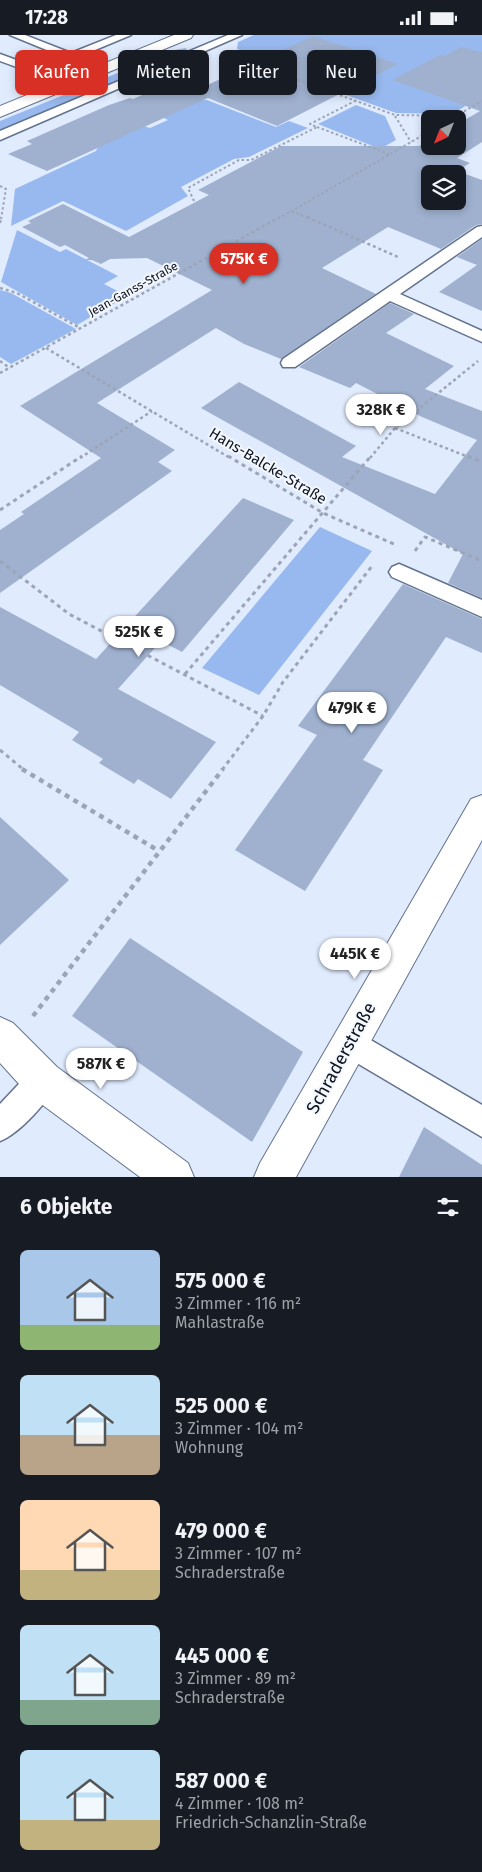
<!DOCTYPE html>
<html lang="de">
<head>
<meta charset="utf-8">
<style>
	:root { --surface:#171b24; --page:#242831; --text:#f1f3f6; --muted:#9ea1a6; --accent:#d93025 }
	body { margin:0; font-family:"Fira Sans",sans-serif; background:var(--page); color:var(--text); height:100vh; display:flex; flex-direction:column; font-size:19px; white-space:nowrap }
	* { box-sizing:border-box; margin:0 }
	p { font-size:16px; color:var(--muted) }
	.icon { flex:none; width:28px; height:28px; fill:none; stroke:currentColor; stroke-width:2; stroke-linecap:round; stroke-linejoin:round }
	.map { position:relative; height:1142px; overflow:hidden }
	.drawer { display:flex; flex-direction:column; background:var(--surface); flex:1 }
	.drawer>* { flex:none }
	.top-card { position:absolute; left:15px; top:15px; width:452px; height:45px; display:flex; gap:10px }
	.needle { width:32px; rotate:223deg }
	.fabs { position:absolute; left:421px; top:75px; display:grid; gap:10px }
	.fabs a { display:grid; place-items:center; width:45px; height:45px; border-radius:8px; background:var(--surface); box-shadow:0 2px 8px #0003; font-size:25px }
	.price { position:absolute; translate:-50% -42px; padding:0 11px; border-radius:18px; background:#fff; color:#222; font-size:16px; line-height:32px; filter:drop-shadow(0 1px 2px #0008) }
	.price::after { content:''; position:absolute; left:50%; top:30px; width:15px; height:11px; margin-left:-8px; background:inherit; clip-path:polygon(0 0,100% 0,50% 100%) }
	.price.on { background:var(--accent); color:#fff }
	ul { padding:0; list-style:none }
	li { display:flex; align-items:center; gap:15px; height:125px; padding:0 20px }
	li span { display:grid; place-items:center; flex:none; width:140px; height:100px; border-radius:8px; color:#555 }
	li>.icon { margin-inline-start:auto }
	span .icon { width:60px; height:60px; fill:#fffc; stroke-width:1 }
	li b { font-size:21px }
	h2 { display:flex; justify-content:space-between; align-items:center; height:60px; padding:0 20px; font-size:21px }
	.tag { padding:0 18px; border-radius:8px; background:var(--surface); box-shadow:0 2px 8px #0003; font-size:18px; line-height:45px }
	.tag.on { background:var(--accent); color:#fff }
	.status { display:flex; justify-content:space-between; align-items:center; height:35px; padding:0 25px; background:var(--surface); direction:ltr }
	.status svg { height:14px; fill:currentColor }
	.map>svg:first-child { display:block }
	.green { fill:#98b9ef }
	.building { fill:#9fb1cf; fill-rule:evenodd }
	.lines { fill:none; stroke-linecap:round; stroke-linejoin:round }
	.lane-casing { stroke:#63738e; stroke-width:3 }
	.street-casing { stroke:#63738e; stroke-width:2 }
	.secondary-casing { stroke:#63738e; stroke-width:2 }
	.path-far3 { stroke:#9ca5b6; stroke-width:2; stroke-dasharray:2.5 2.5; stroke-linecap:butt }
	.path-far2 { stroke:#9ca5b6; stroke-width:2.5; stroke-dasharray:3 3; stroke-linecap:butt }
	.path-far1 { stroke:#9ca5b6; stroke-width:3; stroke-dasharray:4 4; stroke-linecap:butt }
	.path { stroke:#9ca5b6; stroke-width:4.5; stroke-dasharray:5 5; stroke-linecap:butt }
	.lane { fill:#fff; fill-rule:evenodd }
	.street { fill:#fff; fill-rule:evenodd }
	.secondary { fill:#fff; fill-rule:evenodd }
	.labels { text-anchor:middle; stroke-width:4; stroke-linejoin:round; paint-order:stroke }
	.far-street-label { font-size:12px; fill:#0e141f; stroke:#f4f8fe }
	.street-label { font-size:15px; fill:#0e141f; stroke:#f4f8fe }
	.near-street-label { font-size:18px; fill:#0e141f; stroke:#f4f8fe }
</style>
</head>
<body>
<div class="status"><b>17:28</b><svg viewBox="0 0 49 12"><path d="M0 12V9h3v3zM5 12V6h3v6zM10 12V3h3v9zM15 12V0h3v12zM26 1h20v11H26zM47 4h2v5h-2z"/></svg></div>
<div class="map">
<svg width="482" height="1142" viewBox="0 0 482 1142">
	<rect width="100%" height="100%" fill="#e0ebfe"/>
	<path class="green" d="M254,0H482V61L452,79L396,78L277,35L273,27L237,14L238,7Z
		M186,13L188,17L0,96V86L174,15Z
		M207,65L276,92L289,86L308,93L249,122L234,124L181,152L188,161L126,196L63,166L11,191L15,154L96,116L98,112L144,91L150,93L168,85L162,82L194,66Z
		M356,70L385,81L396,105L380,114L318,89Z
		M17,195L60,217L66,214L118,241L104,249L127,261L77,290L1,247Z
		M0,255L11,258L76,294L11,329L0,322Z
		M320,492L372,516L259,660L202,633Z"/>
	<path class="building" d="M313,1L398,29L277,91L208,63L47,136L8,119L32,109L27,106L109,70L130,63L133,64L179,44L201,53Z
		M461,12L482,17V107L457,123L470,128L457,136L482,145V189L476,190L441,214L388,192L322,233L376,259L281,324L244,309L216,293L97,368L175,415L158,427L172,436L0,558V495L24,479L21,477L101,423L20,371L212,255L147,223L110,224L101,229L92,225H85L89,223L65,210L60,212L22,192L31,188L28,186L63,169L129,202L209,160L198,155L281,111H419L430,105V111H458V89L480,76L392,45L440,20L444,21ZM430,139H458V166H430Z
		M482,204V276L439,257L477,230L457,222Z
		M390,268L414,279L386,298L454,331L425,354L482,376V563L448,548L463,519L201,373L239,347L356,411L342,422L435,459L477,405L422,382L356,348L350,353L299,332Z
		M243,463L294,485L182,617L161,606L118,654L216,707L171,764L138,744L134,749L99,728L103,724L72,705L79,697L0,650V572L96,624Z
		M403,549L482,584V618L446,602L363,725L383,735L305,856L235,815L317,700L298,691Z
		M0,782L69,845L0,910Z
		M130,903L303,1017L252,1107L72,981Z
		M424,1092L482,1130V1142H399Z"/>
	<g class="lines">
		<g class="lane-casing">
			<path id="lane" d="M10,0H25L71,18L116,0H131L71,25Z
				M228,0H242L0,105V96Z
				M0,19L74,46L76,48L74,50H66L0,26Z
				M482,191V202L400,259L482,296V307L390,266L295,332H283L281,328L283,324L477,192Z
				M399,529L482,565V582L392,542L389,537L392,532Z
				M350,993L482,1070V1102L340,1018L335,1008L340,998Z
				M43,1031L54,1035L58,1046C50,1065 19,1099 0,1106V1069L32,1035Z"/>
		</g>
		<g class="street-casing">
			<path id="street" d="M482,760V805L296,1142H254L260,1128L471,764Z
				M0,982L13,988L57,1032L188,1128L194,1142H140L29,1060L0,1028Z"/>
		</g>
		<g class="secondary-casing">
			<path id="secondary" d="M174,0H193L191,3L0,82V71Z"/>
		</g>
		<path class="path-far3" d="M246,19L269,28L273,36L395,80L455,81
			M229,28L253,37L273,36
			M395,81L411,107
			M451,84L482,66
			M317,92L389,119
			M0,151L6,154L1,184
			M194,166L188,153L239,125H251L317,92L310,89L355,66
			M292,176L310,184
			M278,184L430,96"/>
		<path class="path-far2" d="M307,182L398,222
			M0,188L1,182
			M0,253L17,258L80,293
			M46,313L230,423
			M0,326L10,333
			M0,338L280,182
			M395,393L471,423
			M80,423L152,376
			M370,423L395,393L478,326"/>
		<path class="path-far1" d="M228,421L323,478L396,510
			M468,421L482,427
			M0,475L82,421
			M415,516L425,502L482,526
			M0,526L69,579L263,681
			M185,639L371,421
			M0,715L24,735
			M222,735L263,681L283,647L372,531"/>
		<path class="path" d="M22,734L159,816
			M33,981L223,734"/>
		<use href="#lane" class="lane"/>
		<use href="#street" class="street"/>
		<use href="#secondary" class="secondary"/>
	</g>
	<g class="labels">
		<g class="far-street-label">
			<text transform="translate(133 254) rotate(-29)" y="4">Jean-Ganss-Straße</text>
		</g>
		<g class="street-label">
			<text transform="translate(268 431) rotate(31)" y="5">Hans-Balcke-Straße</text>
		</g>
		<g class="near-street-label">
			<text transform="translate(341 1023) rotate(-61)" y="6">Schraderstraße</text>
		</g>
	</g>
</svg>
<div class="fabs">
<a><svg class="needle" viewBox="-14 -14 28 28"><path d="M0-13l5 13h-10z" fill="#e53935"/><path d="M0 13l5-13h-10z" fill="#9ea1a6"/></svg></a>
<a><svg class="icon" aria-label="layers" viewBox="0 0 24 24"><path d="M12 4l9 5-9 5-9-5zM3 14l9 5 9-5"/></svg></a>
</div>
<b class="price on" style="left:244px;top:250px">575K €</b>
<b class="price" style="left:381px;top:401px">328K €</b>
<b class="price" style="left:139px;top:623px">525K €</b>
<b class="price" style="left:352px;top:699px">479K €</b>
<b class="price" style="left:355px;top:945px">445K €</b>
<b class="price" style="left:101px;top:1055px">587K €</b>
<div class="top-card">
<a class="tag on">Kaufen</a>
<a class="tag">Mieten</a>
<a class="tag">Filter</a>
<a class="tag">Neu</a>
</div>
</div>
<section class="drawer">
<h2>6 Objekte<svg class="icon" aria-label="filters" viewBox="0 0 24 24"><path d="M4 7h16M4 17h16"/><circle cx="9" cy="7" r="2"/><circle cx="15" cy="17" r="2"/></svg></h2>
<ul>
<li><span style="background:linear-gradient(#a9c7e8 75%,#8fb573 0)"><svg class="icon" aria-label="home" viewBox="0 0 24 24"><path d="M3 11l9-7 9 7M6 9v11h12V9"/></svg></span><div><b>575 000 €</b><p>3 Zimmer · 116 m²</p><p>Mahlastraße</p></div></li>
<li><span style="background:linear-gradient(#bfe0f5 60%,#b9a48a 0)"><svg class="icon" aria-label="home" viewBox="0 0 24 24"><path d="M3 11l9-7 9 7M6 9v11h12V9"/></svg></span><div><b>525 000 €</b><p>3 Zimmer · 104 m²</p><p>Wohnung</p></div></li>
<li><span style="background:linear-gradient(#ffd9b3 70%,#c2b280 0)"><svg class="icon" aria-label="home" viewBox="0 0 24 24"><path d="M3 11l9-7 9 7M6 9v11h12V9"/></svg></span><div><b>479 000 €</b><p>3 Zimmer · 107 m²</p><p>Schraderstraße</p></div></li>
<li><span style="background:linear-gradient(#bfe0f5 75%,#7fa58c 0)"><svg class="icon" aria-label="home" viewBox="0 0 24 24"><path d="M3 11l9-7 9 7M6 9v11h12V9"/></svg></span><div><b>445 000 €</b><p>3 Zimmer · 89 m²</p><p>Schraderstraße</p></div></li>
<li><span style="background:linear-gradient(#bfe0f5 70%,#c2b280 0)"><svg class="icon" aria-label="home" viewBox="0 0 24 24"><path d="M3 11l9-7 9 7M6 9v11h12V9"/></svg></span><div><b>587 000 €</b><p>4 Zimmer · 108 m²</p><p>Friedrich-Schanzlin-Straße</p></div></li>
</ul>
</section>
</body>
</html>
